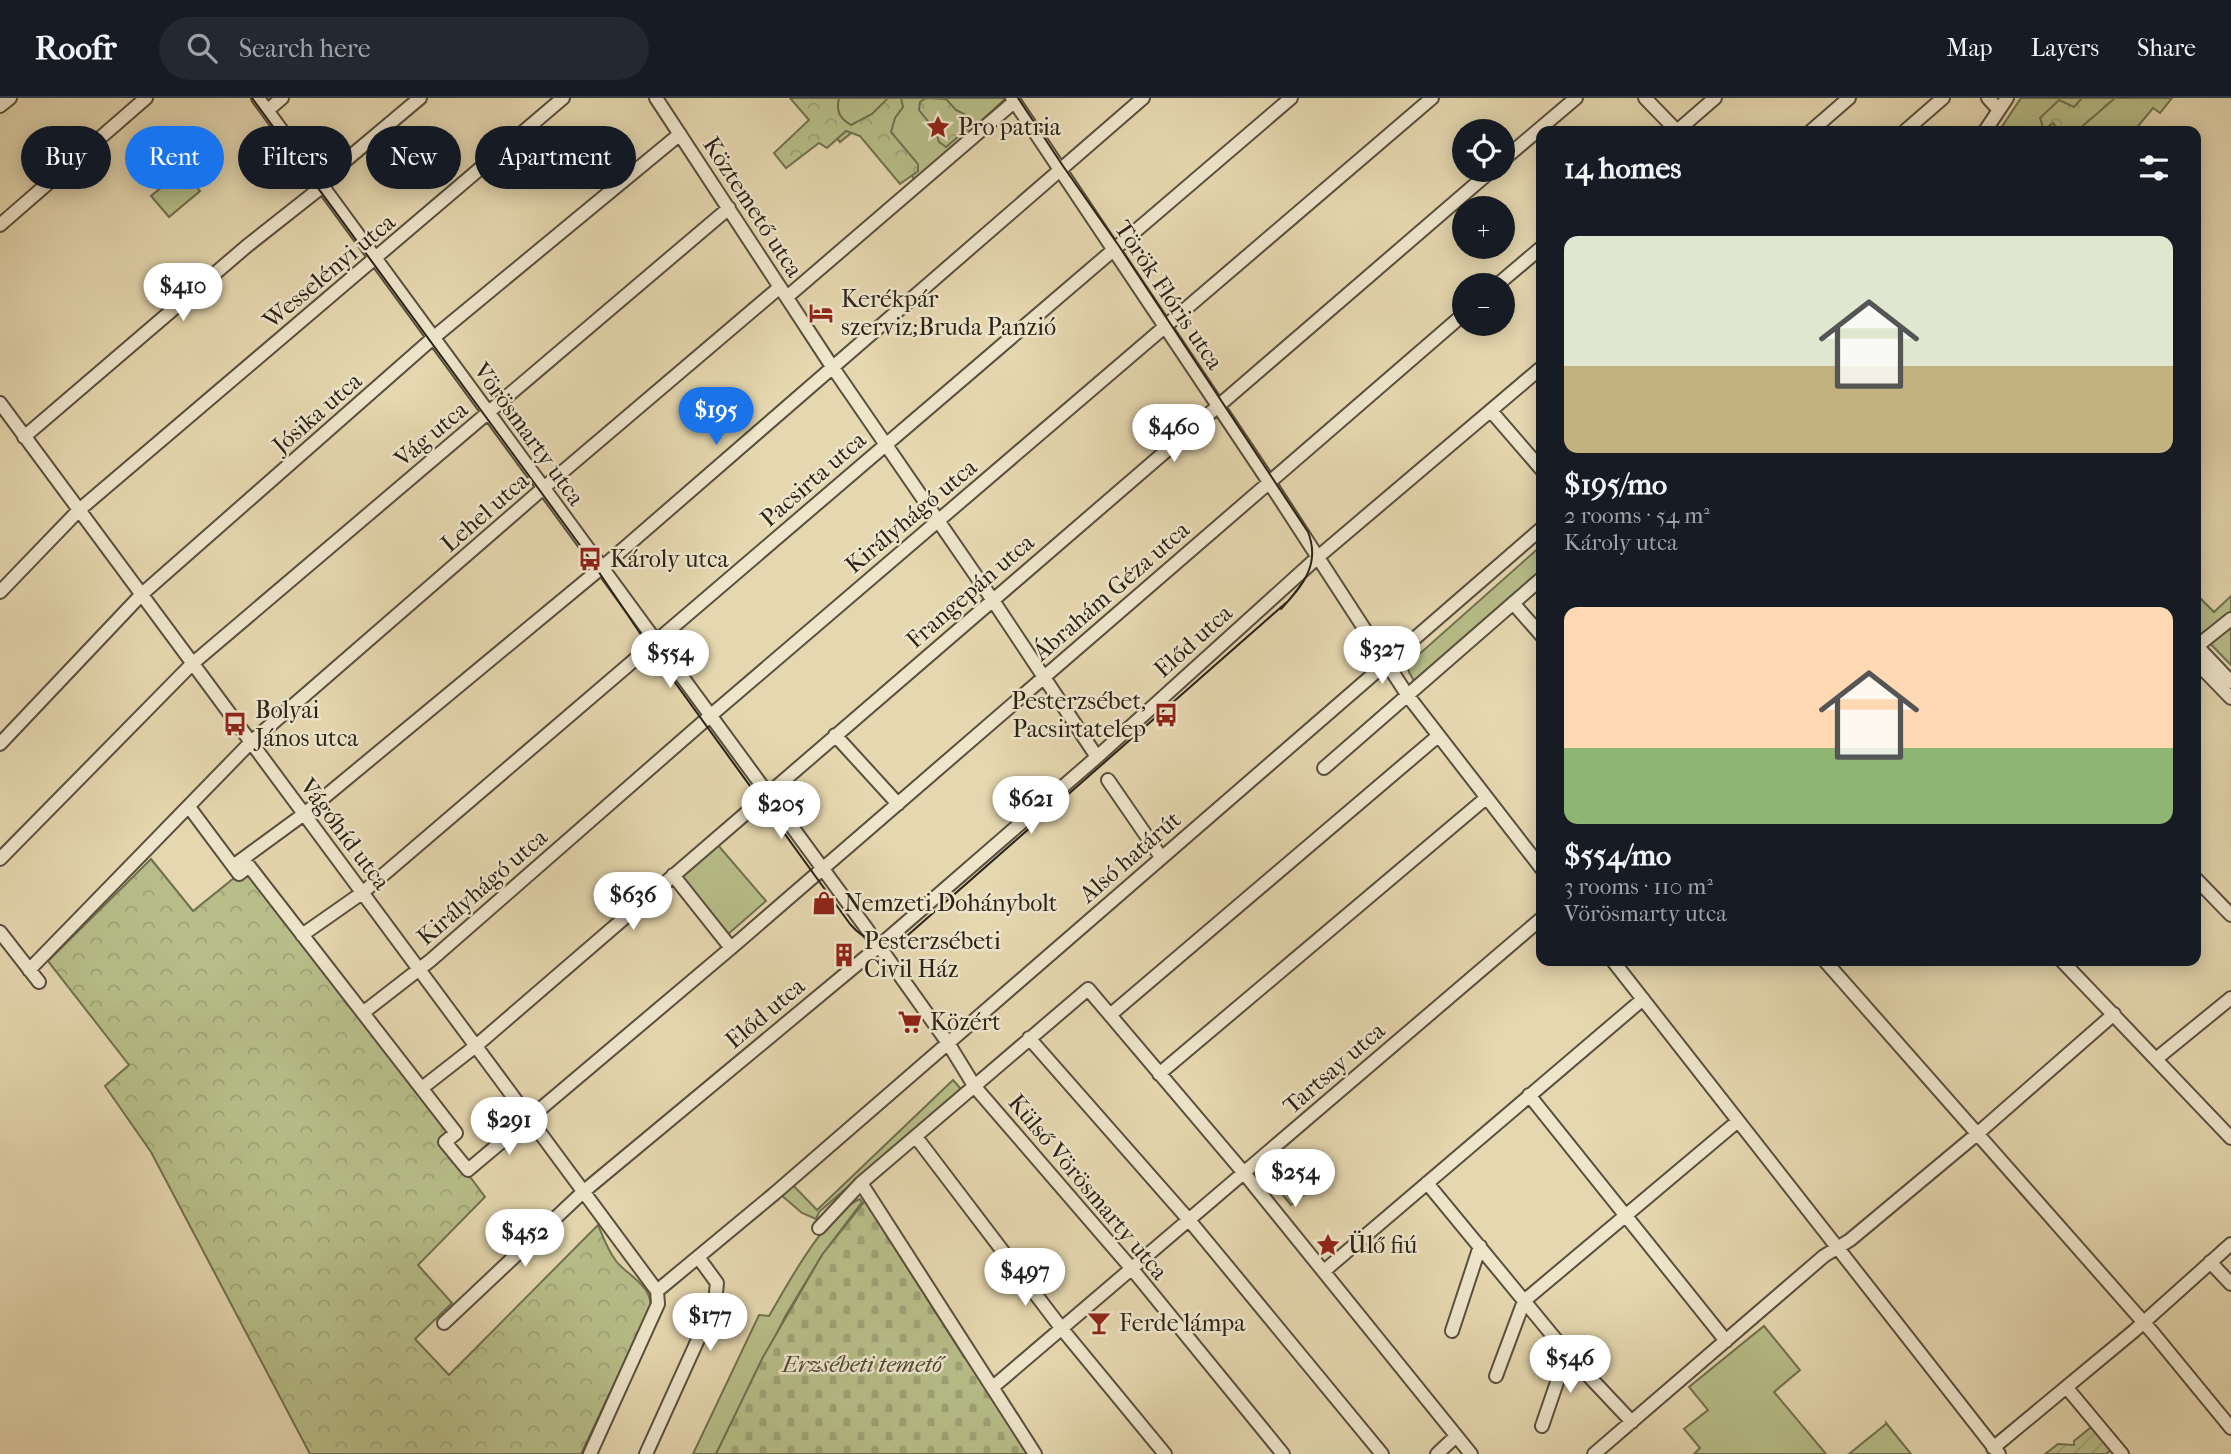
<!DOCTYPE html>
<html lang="en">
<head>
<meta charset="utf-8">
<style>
	:root { --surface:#171b24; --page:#242831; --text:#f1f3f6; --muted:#9ea1a6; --line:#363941; --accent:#1a73e8 }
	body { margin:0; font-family:"IM FELL French Canon",serif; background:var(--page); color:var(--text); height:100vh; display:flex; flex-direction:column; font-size:26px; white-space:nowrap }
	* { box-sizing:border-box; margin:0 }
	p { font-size:23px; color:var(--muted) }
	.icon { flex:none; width:38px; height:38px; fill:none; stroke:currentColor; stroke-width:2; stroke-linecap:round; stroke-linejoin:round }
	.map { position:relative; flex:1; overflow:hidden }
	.panel { position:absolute; left:1536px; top:28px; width:665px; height:840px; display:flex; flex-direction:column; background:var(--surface); border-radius:14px; box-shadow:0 4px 18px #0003 }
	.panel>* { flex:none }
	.banner { position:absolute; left:21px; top:28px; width:665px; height:63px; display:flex; gap:14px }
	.controls { position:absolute; left:1452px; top:21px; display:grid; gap:14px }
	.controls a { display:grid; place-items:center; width:63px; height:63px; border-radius:50%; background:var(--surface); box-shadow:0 4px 18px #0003; font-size:35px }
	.price { position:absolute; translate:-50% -60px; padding:0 16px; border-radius:24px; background:#fff; color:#222; font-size:23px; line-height:46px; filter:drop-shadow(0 2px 4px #0008) }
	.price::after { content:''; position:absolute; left:50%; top:42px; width:21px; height:16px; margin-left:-10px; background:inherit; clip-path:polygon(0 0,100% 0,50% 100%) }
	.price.current { background:var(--accent); color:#fff }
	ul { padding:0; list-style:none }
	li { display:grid; align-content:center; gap:14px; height:371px; padding:0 28px }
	li span { display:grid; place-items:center; height:217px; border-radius:14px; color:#555 }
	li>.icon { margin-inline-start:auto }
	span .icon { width:126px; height:126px; fill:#fffc; stroke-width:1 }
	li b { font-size:30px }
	h2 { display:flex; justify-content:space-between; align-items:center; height:84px; padding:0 28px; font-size:30px }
	.pill { padding:0 24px; border-radius:32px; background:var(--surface); box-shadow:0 4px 18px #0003; font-size:24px; line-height:63px }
	.pill.current { background:var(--accent); color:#fff }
	header { display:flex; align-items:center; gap:42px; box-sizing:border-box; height:98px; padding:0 35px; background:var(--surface); border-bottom:2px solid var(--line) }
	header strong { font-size:33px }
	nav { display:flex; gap:38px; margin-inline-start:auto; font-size:24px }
	.search { width:490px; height:63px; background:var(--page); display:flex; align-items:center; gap:18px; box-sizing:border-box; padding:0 24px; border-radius:38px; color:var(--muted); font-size:26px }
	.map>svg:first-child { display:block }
	.green { fill:#b7be89; stroke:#707050; stroke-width:2 }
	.forest { fill:url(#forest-crowns); stroke:#707050; stroke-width:2 }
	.cemetery { fill:url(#cemetery-stones); stroke:#707050; stroke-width:2 }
	.garden { fill:url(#garden-furrows); stroke:#707050; stroke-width:2 }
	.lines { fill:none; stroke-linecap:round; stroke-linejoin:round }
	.minor-casing { stroke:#594f3e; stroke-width:16 }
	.minor { stroke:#eee5cb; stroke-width:12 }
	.tram { stroke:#2a2218; stroke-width:2 }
	.labels { text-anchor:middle; stroke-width:5; stroke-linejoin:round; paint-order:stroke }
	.poi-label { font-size:24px; fill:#2a2218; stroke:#eee5cb; text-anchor:start }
	.street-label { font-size:24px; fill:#2a2218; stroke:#eee5cb }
	.park-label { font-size:24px; font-style:italic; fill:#4d4934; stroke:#eee5cb }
</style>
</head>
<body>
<header>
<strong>Roofr</strong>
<div class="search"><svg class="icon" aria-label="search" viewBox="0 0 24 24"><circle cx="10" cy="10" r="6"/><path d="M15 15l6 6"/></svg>Search here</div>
<nav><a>Map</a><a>Layers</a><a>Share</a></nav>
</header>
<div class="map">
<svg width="2231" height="1356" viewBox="0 0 2231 1356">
	<defs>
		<pattern id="forest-crowns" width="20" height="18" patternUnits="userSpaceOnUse" patternTransform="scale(1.75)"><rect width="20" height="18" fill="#b7be89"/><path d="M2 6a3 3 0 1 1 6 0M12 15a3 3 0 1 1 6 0" fill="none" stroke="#9ea376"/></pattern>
		<pattern id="cemetery-stones" width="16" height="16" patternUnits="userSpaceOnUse" patternTransform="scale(1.75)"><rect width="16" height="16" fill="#b7be89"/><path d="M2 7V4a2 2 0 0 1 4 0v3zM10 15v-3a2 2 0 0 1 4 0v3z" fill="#9ea376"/></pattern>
		<pattern id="garden-furrows" width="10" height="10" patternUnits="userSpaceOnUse" patternTransform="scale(1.75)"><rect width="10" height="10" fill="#b7be89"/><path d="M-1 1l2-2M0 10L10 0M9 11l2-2" fill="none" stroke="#9ea376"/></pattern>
	</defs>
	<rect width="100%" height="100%" fill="#e5d7af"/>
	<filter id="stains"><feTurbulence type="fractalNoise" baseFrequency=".00286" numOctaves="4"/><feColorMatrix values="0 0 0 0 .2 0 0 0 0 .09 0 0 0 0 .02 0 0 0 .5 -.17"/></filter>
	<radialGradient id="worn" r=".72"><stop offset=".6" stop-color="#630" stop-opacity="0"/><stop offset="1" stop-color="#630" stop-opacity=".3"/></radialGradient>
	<path class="green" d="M802,0H1004L1005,1L916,83L866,23L840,44Z
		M2021,0H2172L2160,15L2153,10L2134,33H1999Z
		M183,72L200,93L169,119L151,98Z
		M1542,447V478L1420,584L1414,583L1409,574L1407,567Z
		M2196,496L2214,514L2231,498V567L2196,531Z
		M717,746L766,803L727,837L678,780Z
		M953,982L961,991L902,1045L894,1048L819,1114L816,1121L802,1115L780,1096L792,1086L817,1112Z
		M1286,1055L1314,1089L1291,1107L1264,1074Z
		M860,1101L862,1104L822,1157L786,1217L716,1356H693L759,1217L769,1218C789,1184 824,1117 860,1101Z
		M1764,1228L1800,1272L1774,1294L1826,1356H1694L1700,1350L1684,1331L1708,1312L1689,1289Z
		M1886,1325L1911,1356H1849L1886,1326Z"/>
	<path class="forest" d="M790,0H839C836,13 839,20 851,27L872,16L888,0H901L903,9L895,20L891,34L918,66V73L900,86L860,38L846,33L827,50L819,45L786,70L774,55L809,22Z
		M926,0L946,1L956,12L970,19L967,31L946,49L939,44L935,32L919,12L920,4Z
		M2082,0H2115L2077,33H2059L2053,25L2044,32L2040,20L2059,2L2074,9Z
		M151,761L193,813L249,768L456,1035L445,1045L485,1099L418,1167L452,1205L415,1241L449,1277L598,1127C603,1139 608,1153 616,1163C627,1177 654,1189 650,1210L581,1356H310L151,1054L105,988L129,967L48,863Z"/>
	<path class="cemetery" d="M865,1103L964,1259L970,1256L1032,1356H716L763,1259L822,1157Z"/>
	<path class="garden" d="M2095,1326L2115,1349L2106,1356H2045L2058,1346L2074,1347V1343Z"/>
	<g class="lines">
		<g class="minor-casing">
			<path id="minor" d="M258,0L864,827L948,945L975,989L1132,1171L1283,1356
				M656,0L829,264L992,501L1097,659
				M1012,0L1269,384L1408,598L1542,771
				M1645,0L1677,33
				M1988,0L1999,12
				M0,8L10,0
				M268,12L282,0
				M1677,33L1715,0
				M1811,33L1849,0
				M1905,33L1943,0
				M1985,33L2007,0
				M1503,62L1576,0
				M320,84L420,0
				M0,127L146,0
				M1497,187L1542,149
				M787,199L1014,4
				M0,305L657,1193L658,1206L590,1356
				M1491,313L1542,372
				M24,339L247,148L323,88
				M0,494L79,412L563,0
				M1513,505L1542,538
				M2196,547L2231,584
				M2196,549L2231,521
				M2196,564L2231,600
				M835,637L898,706
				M0,646L142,496L433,240L680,36
				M1324,670L1542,480
				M1108,682L1161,759
				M189,709L239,776L249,768L456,1035L445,1044L468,1072L731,850L1465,215
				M0,761L192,566L729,110
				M233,768L304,716L606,466L1143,0
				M673,777L731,850
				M2196,781L2231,817
				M0,834L39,884
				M302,837L362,795L1291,0
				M1613,863L1999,1356
				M1825,863L2153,1235L2231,1330
				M2062,863L2231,1040
				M29,872L251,644L540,393L780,189
				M364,914L431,862L710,618L1432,0
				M1110,917L1438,638
				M1029,940L1189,1122L1382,1356
				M2156,961L2231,900
				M1159,976L1486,700
				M422,990L477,947L1492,72
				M1529,997L1726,1243
				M916,1039L1062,1231L1165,1356
				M861,1085L1035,1356
				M1427,1085L1567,1255L1632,1324
				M819,1130L861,1085L1088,891L1244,1075L1471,1356
				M2210,1164L2231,1186
				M1324,1173L1643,901
				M657,1193L774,1096L1542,430
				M444,1225L583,1094L878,849L1097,659L1318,459L1542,269
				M1452,1233L1480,1148
				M1496,1278L1524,1203L1738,1023
				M993,1289L1542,820
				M2067,1290L2122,1356
				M1542,1328L1567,1255
				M1993,1350L2134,1233L2231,1146
				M646,1356L715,1204L717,1185L698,1159
				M1437,1356L1456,1338
				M1594,1356L1824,1158L1850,1142L1977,1036L2114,916"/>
		</g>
		<use href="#minor" class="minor"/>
		<path class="tram" d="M252,0L590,461L650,550L850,826C865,844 887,851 908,837L1287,504
			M1018,0L1063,68L1119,148L1308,434C1321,467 1302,488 1281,511"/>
	</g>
	<defs>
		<g id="sight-bare" transform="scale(1.89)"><path d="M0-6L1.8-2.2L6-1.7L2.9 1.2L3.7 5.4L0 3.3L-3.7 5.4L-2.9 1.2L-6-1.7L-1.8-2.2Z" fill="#8f2418" stroke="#eee5cb" stroke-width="2.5" paint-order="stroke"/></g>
		<g id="hotel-bare" transform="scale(1.89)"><path d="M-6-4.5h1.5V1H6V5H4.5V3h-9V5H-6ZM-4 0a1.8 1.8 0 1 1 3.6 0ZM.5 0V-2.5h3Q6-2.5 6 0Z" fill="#8f2418" stroke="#eee5cb" stroke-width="2.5" paint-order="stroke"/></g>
		<g id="bus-bare" transform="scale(1.89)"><path d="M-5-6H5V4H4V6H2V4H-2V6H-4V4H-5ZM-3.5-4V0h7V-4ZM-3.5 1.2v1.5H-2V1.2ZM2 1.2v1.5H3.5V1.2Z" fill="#8f2418" stroke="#eee5cb" stroke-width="2.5" paint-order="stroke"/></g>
		<g id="shop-bare" transform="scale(1.89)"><path d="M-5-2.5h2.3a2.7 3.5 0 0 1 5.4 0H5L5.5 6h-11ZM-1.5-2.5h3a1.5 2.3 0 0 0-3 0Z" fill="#8f2418" stroke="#eee5cb" stroke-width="2.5" paint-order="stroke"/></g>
		<g id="building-bare" transform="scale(1.89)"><path d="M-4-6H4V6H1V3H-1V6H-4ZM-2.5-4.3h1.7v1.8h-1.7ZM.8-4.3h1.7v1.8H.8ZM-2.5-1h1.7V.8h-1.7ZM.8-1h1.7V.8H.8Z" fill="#8f2418" stroke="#eee5cb" stroke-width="2.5" paint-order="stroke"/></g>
		<g id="supermarket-bare" transform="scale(1.89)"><path d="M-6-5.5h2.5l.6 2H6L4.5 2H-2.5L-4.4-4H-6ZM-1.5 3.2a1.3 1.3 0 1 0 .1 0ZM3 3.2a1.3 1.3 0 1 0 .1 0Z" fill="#8f2418" stroke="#eee5cb" stroke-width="2.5" paint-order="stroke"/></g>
		<g id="bar-bare" transform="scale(1.89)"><path d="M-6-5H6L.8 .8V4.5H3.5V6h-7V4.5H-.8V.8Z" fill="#8f2418" stroke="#eee5cb" stroke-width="2.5" paint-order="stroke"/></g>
	</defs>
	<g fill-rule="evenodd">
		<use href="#sight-bare" x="938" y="29"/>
		<use href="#hotel-bare" x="821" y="215"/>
		<use href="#bus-bare" x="590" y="461"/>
		<use href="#bus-bare" x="1166" y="617"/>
		<use href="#bus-bare" x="235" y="626"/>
		<use href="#shop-bare" x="824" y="805"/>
		<use href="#building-bare" x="844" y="857"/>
		<use href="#supermarket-bare" x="910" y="924"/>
		<use href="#sight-bare" x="1328" y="1147"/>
		<use href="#bar-bare" x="1099" y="1225"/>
	</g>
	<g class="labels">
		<g class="poi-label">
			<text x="958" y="37">Pro patria</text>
			<text x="841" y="209">Kerékpár<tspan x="841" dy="28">szerviz;Bruda Panzió</tspan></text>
			<text x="610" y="469">Károly utca</text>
			<text x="1146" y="611" text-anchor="end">Pesterzsébet,<tspan x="1146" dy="28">Pacsirtatelep</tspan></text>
			<text x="255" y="620">Bolyai<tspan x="255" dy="28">János utca</tspan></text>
			<text x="844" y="813">Nemzeti Dohánybolt</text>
			<text x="864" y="851">Pesterzsébeti<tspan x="864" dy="28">Civil Ház</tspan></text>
			<text x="930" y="932">Közért</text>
			<text x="1348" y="1155">Ülő fiú</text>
			<text x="1119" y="1233">Ferde lámpa</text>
		</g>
		<g class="street-label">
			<text transform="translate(753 109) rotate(57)" y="8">Köztemető utca</text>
			<text transform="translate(329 173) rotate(-40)" y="8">Wesselényi utca</text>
			<text transform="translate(1169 197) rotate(56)" y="8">Török Flóris utca</text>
			<text transform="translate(317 315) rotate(-41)" y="8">Jósika utca</text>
			<text transform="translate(431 336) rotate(-40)" y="8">Vág utca</text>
			<text transform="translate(529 336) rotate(54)" y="8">Vörösmarty utca</text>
			<text transform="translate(813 381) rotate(-41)" y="8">Pacsirta utca</text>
			<text transform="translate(485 414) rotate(-41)" y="8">Lehel utca</text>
			<text transform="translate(911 418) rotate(-40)" y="8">Királyhágó utca</text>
			<text transform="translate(970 493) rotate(-41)" y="8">Frangepán utca</text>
			<text transform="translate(1111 493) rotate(-41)" y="8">Ábrahám Géza utca</text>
			<text transform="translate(1193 543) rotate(-42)" y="8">Előd utca</text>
			<text transform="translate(345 736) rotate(53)" y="8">Vágóhíd utca</text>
			<text transform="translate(1130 759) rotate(-41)" y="8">Alsó határút</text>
			<text transform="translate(482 789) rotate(-41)" y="8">Királyhágó utca</text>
			<text transform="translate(765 915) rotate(-40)" y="8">Előd utca</text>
			<text transform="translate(1334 970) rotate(-41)" y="8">Tartsay utca</text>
			<text transform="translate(1088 1089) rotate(50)" y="8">Külső Vörösmarty utca</text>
		</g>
		<g class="park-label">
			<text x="862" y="1274">Erzsébeti temető</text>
		</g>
	</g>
	<rect width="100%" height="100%" filter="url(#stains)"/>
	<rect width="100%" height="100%" fill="url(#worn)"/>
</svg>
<div class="controls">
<a><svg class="icon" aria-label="locate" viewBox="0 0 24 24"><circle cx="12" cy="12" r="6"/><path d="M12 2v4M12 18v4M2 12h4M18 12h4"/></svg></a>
<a>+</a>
<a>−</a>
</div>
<b class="price" style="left:183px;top:225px">$410</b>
<b class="price current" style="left:716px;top:349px">$195</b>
<b class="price" style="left:1174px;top:366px">$460</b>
<b class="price" style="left:1382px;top:588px">$327</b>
<b class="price" style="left:670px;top:592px">$554</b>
<b class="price" style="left:1031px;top:738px">$621</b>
<b class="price" style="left:781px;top:743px">$205</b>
<b class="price" style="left:633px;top:834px">$636</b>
<b class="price" style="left:509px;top:1059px">$291</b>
<b class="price" style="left:1295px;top:1111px">$254</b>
<b class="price" style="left:525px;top:1171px">$452</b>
<b class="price" style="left:1025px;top:1210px">$497</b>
<b class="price" style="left:710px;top:1255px">$177</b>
<b class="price" style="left:1570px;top:1297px">$546</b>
<div class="banner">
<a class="pill">Buy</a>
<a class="pill current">Rent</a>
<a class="pill">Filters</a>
<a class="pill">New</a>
<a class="pill">Apartment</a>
</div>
<section class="panel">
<h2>14 homes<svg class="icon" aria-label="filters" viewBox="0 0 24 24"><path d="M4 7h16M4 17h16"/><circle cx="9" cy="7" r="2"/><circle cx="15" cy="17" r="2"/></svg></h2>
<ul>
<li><span style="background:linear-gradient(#dfe7d0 60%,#c2b280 0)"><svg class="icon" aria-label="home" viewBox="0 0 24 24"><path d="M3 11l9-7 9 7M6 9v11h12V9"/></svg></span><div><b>$195/mo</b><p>2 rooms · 54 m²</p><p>Károly utca</p></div></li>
<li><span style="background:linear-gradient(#ffd9b3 65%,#8fb573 0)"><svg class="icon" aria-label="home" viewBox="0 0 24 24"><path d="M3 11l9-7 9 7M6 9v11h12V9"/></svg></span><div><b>$554/mo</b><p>3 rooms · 110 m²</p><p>Vörösmarty utca</p></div></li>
</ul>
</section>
</div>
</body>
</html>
